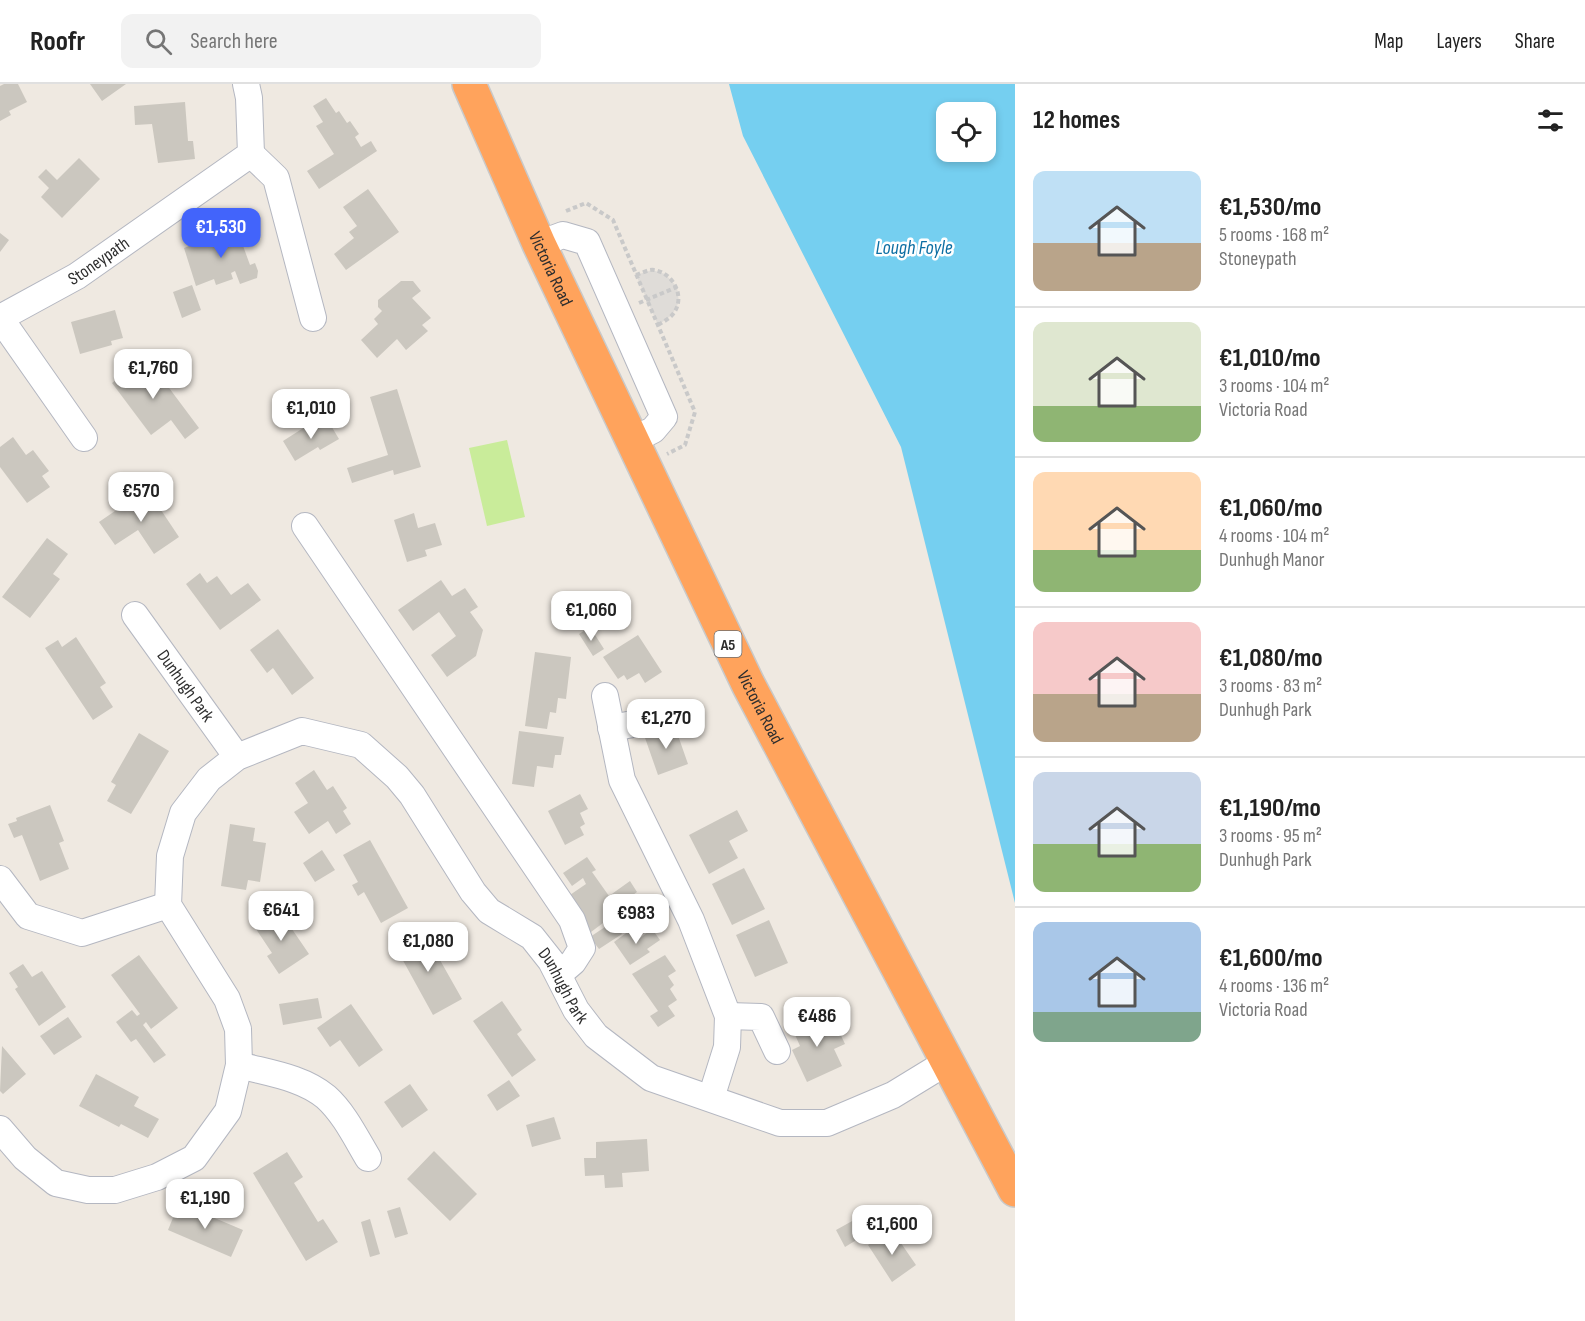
<!DOCTYPE html>
<html lang="en">
<head>
<meta charset="utf-8">
<style>
	:root { --surface:#fff; --page:#f2f2f2; --text:#222; --muted:#767676; --line:#e0e0e0; --accent:#4264fb }
	body { margin:0; font-family:"Sofia Sans Condensed",sans-serif; background:var(--page); color:var(--text); height:100vh; display:flex; flex-direction:column; font-size:22px; white-space:nowrap }
	* { box-sizing:border-box; margin:0 }
	p { font-size:20px; color:var(--muted) }
	.icon { flex:none; width:33px; height:33px; fill:none; stroke:currentColor; stroke-width:2; stroke-linecap:round; stroke-linejoin:round }
	.map { position:relative; flex:1; overflow:hidden }
	.drawer { display:flex; flex-direction:column; background:var(--surface); width:570px }
	.drawer>* { flex:none }
	.tools { position:absolute; left:936px; top:18px; display:grid; gap:12px }
	.tools a { display:grid; place-items:center; width:60px; height:60px; border-radius:12px; background:var(--surface); box-shadow:0 3px 9px #0003; font-size:30px }
	.price { position:absolute; translate:-50% -51px; padding:0 14px; border-radius:12px; background:#fff; color:#222; font-size:20px; line-height:39px; filter:drop-shadow(0 2px 3px #0008) }
	.price::after { content:''; position:absolute; left:50%; top:36px; width:18px; height:14px; margin-left:-9px; background:inherit; clip-path:polygon(0 0,100% 0,50% 100%) }
	.price.current { background:var(--accent); color:#fff }
	ul { padding:0; list-style:none }
	li { display:flex; align-items:center; gap:18px; height:150px; padding:0 18px }
	li+li { border-top:2px solid var(--line) }
	li span { display:grid; place-items:center; flex:none; width:168px; height:120px; border-radius:12px; color:#555 }
	li>.icon { margin-inline-start:auto }
	span .icon { width:72px; height:72px; fill:#fffc; stroke-width:1 }
	li b { font-size:26px }
	h2 { display:flex; justify-content:space-between; align-items:center; height:72px; padding:0 18px; font-size:26px }
	header { display:flex; align-items:center; gap:36px; box-sizing:border-box; height:84px; padding:0 30px; background:var(--surface); border-bottom:2px solid var(--line) }
	header strong { font-size:28px }
	nav { display:flex; gap:33px; margin-inline-start:auto; font-size:21px }
	.search { width:420px; height:54px; background:var(--page); display:flex; align-items:center; gap:15px; box-sizing:border-box; padding:0 21px; border-radius:12px; color:var(--muted); font-size:22px }
	main { display:flex; flex:1; min-height:0 }
	.map>svg:first-child { display:block }
	.pitch { fill:#c9ec9a }
	.plaza { fill:#dfdcd8 }
	.water { fill:#75cff0; fill-rule:evenodd }
	.building { fill:#cbc7bf }
	.lines { fill:none; stroke-linecap:round; stroke-linejoin:round }
	.minor-casing { stroke:#b4b7c1; stroke-width:28 }
	.highway-casing { stroke:#c9c9c9; stroke-width:36 }
	.path { stroke:#c9c9c9; stroke-width:4; stroke-dasharray:4.5 3; stroke-linecap:butt }
	.minor { stroke:#fff; stroke-width:26 }
	.highway { stroke:#ffa35c; stroke-width:33 }
	.labels { text-anchor:middle; stroke-width:5; stroke-linejoin:round; paint-order:stroke }
	.shield { fill:#fff; stroke:#6d6d6d; stroke-width:1.5 }
	.shield-label { font-size:16px; font-weight:bold; fill:#2e2e2e }
	.street-label { font-size:18px; fill:#2e2e2e; stroke:#fff }
	.water-label { font-size:20px; font-style:italic; fill:#0d6fa3; stroke:#fff }
</style>
</head>
<body>
<header>
<strong>Roofr</strong>
<div class="search"><svg class="icon" aria-label="search" viewBox="0 0 24 24"><circle cx="10" cy="10" r="6"/><path d="M15 15l6 6"/></svg>Search here</div>
<nav><a>Map</a><a>Layers</a><a>Share</a></nav>
</header>
<main>
<div class="map">
<svg width="1015" height="1237" viewBox="0 0 1015 1237">
	<rect width="100%" height="100%" fill="#efe9e1"/>
	<path class="pitch" d="M507,356L525,433L487,442L469,364Z"/>
	<path class="plaza" d="M652,186L665,190L677,203L679,218L672,231L658,241L636,191Z"/>
	<path class="water" d="M729,0H1015V819L901,363L743,52ZM946,28H986V68H946Z"/>
	<path class="building" d="M4,0H18L27,18L9,27L11,31L0,37V2Z
		M90,0H126L102,17Z
		M326,14L336,29L339,27L347,39L350,37L359,50L355,53L361,63L371,57L377,67L319,105L307,87L334,70L316,42L323,38L313,22Z
		M185,18L188,57H193L195,75L158,79L152,40L135,41L134,22Z
		M79,74L100,95L62,134L41,113L49,104L38,93L46,85L57,96Z
		M368,105L399,148L346,186L334,170L354,154L349,148L357,142L343,123Z
		M241,142L246,157L242,159L250,181L255,179L258,187L257,194L240,200L235,187L231,189L233,195L216,201L214,195L196,202L184,164Z
		M0,149L9,156L0,168Z
		M401,197H413L421,207L412,214L431,234L422,241L428,247L406,266L397,255L377,274L361,256L378,240L374,235L382,227L378,223V216Z
		M192,201L201,226L182,234L173,208Z
		M115,226L123,254L111,257L112,261L80,270L71,238Z
		M146,273L199,344L185,355L171,336L151,351L112,299Z
		M397,305L421,383L394,391L393,386L352,399L347,384L388,371L370,313Z
		M327,335L339,355L320,366L318,363L295,377L283,357L308,341L311,345Z
		M13,353L26,371L33,366L49,387L42,392L50,403L27,419L0,383V363Z
		M147,405L179,453L154,470L138,446L115,461L99,438Z
		M414,429L418,444L435,439L442,461L425,466L427,472L407,478L394,436Z
		M47,454L68,470L53,490L60,495L30,534L2,513Z
		M200,489L207,499L217,492L231,511L248,499L261,516L220,546L186,500Z
		M441,496L452,512L465,504L478,523L470,528L483,546L476,572L447,593L431,571L456,552L439,528L413,547L398,526Z
		M590,543L604,565L593,572L579,550Z
		M278,545L314,594L292,611L273,584L267,589L250,566Z
		M638,551L662,588L645,599L639,589L627,596L624,591L618,595L603,573Z
		M76,553L106,599L100,603L113,623L93,636L45,564L58,556L62,563Z
		M535,568L571,573L566,615L558,614L556,629L550,628L547,645L525,642Z
		M674,640L688,680L658,691L644,651Z
		M519,647L564,653L561,671H555L553,684L537,682L534,703L512,700Z
		M139,649L169,667L131,730L107,717L116,701L111,698Z
		M314,686L327,706L333,702L347,724L343,727L351,740L336,750L328,737L309,750L294,728L308,719L295,699Z
		M580,710L588,725L580,729L585,740L580,743L584,751L565,761L548,727Z
		M50,721L64,757L59,759L69,785L40,797L22,751L14,754L8,740L17,737L16,734Z
		M737,726L748,747L729,757L738,774L709,790L689,751Z
		M230,740L255,744L253,757L266,759L260,798L248,796L246,806L221,802Z
		M370,756L408,824L381,839L364,808L358,812L352,801L358,798L343,771Z
		M322,766L335,786L315,798L303,779Z
		M587,773L596,786L592,788L609,812L630,797L637,808L608,829L611,833L591,848L567,813L586,800L583,794L572,802L563,789Z
		M744,784L765,825L732,841L712,800Z
		M279,826L309,870L279,890L267,872L272,869L254,842Z
		M769,836L788,879L755,893L736,851Z
		M614,837L622,850L599,865L590,853Z
		M633,844L640,854L652,845L660,856L647,865L650,868L630,881L614,858Z
		M423,846L462,915L433,931L395,862Z
		M139,871L178,924L151,945L146,938L143,941L166,971L154,979L136,955L131,958L116,938L132,926L137,932L140,930L111,891Z
		M665,871L676,887L668,892L674,901L670,905L677,916L668,922L675,932L658,943L650,932L658,927L632,890Z
		M23,880L32,893L42,887L66,923L39,942L15,905L18,903L9,889Z
		M318,914L322,934L283,941L279,920Z
		M502,917L522,946L517,950L536,976L512,993L473,937Z
		M351,920L383,966L359,983L340,956L330,963L317,944Z
		M824,930L831,946L837,943L845,960L834,965L842,982L807,998L792,966L800,962L792,944Z
		M68,933L82,953L54,971L40,952Z
		M2,962L26,990L3,1010L0,1007Z
		M96,990L139,1013L134,1022L159,1035L148,1054L121,1040L119,1043L79,1022Z
		M509,996L520,1012L497,1027L487,1011Z
		M410,1000L428,1026L402,1044L384,1018Z
		M554,1033L561,1055L532,1063L526,1041Z
		M647,1055L649,1087L622,1089L623,1103L605,1104L604,1091L585,1092L584,1074H596V1058Z
		M434,1067L477,1110L450,1137L407,1095Z
		M287,1068L303,1093L294,1099L318,1138L323,1135L338,1158L306,1177L253,1089Z
		M179,1119L243,1146L231,1173L168,1146Z
		M400,1123L408,1150L395,1154L387,1127Z
		M370,1135L380,1170L370,1173L361,1138Z
		M854,1136L863,1152L845,1163L836,1146Z
		M892,1146L916,1181L892,1198L868,1161Z"/>
	<g class="lines">
		<g class="minor-casing">
			<g id="minor">
				<path d="M251,70L276,94L313,234"/>
				<path d="M539,160L563,151L587,158L664,333L653,346L631,357"/>
				<path id="s1" d="M0,234L77,192L251,70L249,14L246,0"/>
				<path d="M0,234L84,354"/>
				<path d="M305,442L572,836L582,864L573,878L559,890"/>
				<path id="s2" d="M135,531L237,673"/>
				<path d="M605,612L622,696L691,836L728,932L727,963L711,1014"/>
				<path d="M611,644L644,638"/>
				<path d="M0,795L28,832L82,849L168,821"/>
				<path d="M728,932L761,933L777,967"/>
				<path d="M239,981C268,989 302,993 326,1013C344,1029 356,1054 368,1074"/>
				<path id="s3" d="M0,1045L25,1074L56,1099L88,1106H115L157,1093L194,1074L228,1027L239,981L238,945L227,915L168,821L170,772L183,729L209,695L237,673L302,647L361,661L397,693L412,711L473,808L489,827L532,853L551,877L576,926L596,952L651,994L780,1039H827L893,1011L947,978"/>
			</g>
		</g>
		<g class="highway-casing">
			<g id="highway">
				<path id="s4" d="M469,0L539,160L748,600L1015,1106"/>
			</g>
		</g>
		<path class="path" d="M566,127L586,119L613,136L695,328L685,361L667,370
			M636,191C642,189 649,185 654,186C674,189 686,214 673,230C670,234 663,238 658,241
			M639,219L677,203"/>
		<use href="#minor" class="minor"/>
		<use href="#highway" class="highway"/>
	</g>
	<g class="labels">
		<rect class="shield" x="714.5" y="547" width="27" height="26" rx="4.5"/>
		<g class="shield-label">
			<text x="728" y="566">A5</text>
		</g>
		<g class="street-label">
			<text dy="6" stroke="none"><textPath href="#s1" startOffset="114">Stoneypath</textPath></text>
			<text dy="6" stroke="none"><textPath href="#s4" startOffset="202">Victoria Road</textPath></text>
			<text dy="6" stroke="none"><textPath href="#s2" startOffset="87">Dunhugh Park</textPath></text>
			<text dy="6" stroke="none"><textPath href="#s4" startOffset="688">Victoria Road</textPath></text>
			<text dy="6" stroke="none"><textPath href="#s3" startOffset="1130">Dunhugh Park</textPath></text>
		</g>
		<g class="water-label">
			<text x="914" y="170">Lough Foyle</text>
		</g>
	</g>
</svg>
<div class="tools">
<a><svg class="icon" aria-label="locate" viewBox="0 0 24 24"><circle cx="12" cy="12" r="6"/><path d="M12 2v4M12 18v4M2 12h4M18 12h4"/></svg></a>
</div>
<b class="price current" style="left:221px;top:175px">€1,530</b>
<b class="price" style="left:153px;top:316px">€1,760</b>
<b class="price" style="left:311px;top:356px">€1,010</b>
<b class="price" style="left:141px;top:439px">€570</b>
<b class="price" style="left:591px;top:558px">€1,060</b>
<b class="price" style="left:666px;top:666px">€1,270</b>
<b class="price" style="left:281px;top:858px">€641</b>
<b class="price" style="left:636px;top:861px">€983</b>
<b class="price" style="left:428px;top:889px">€1,080</b>
<b class="price" style="left:817px;top:964px">€486</b>
<b class="price" style="left:205px;top:1146px">€1,190</b>
<b class="price" style="left:892px;top:1172px">€1,600</b>
</div>
<section class="drawer">
<h2>12 homes<svg class="icon" aria-label="filters" viewBox="0 0 24 24"><path d="M4 7h16M4 17h16"/><circle cx="9" cy="7" r="2"/><circle cx="15" cy="17" r="2"/></svg></h2>
<ul>
<li><span style="background:linear-gradient(#bfe0f5 60%,#b9a48a 0)"><svg class="icon" aria-label="home" viewBox="0 0 24 24"><path d="M3 11l9-7 9 7M6 9v11h12V9"/></svg></span><div><b>€1,530/mo</b><p>5 rooms · 168 m²</p><p>Stoneypath</p></div></li>
<li><span style="background:linear-gradient(#dfe7d0 70%,#8fb573 0)"><svg class="icon" aria-label="home" viewBox="0 0 24 24"><path d="M3 11l9-7 9 7M6 9v11h12V9"/></svg></span><div><b>€1,010/mo</b><p>3 rooms · 104 m²</p><p>Victoria Road</p></div></li>
<li><span style="background:linear-gradient(#ffd9b3 65%,#8fb573 0)"><svg class="icon" aria-label="home" viewBox="0 0 24 24"><path d="M3 11l9-7 9 7M6 9v11h12V9"/></svg></span><div><b>€1,060/mo</b><p>4 rooms · 104 m²</p><p>Dunhugh Manor</p></div></li>
<li><span style="background:linear-gradient(#f6c9c9 60%,#b9a48a 0)"><svg class="icon" aria-label="home" viewBox="0 0 24 24"><path d="M3 11l9-7 9 7M6 9v11h12V9"/></svg></span><div><b>€1,080/mo</b><p>3 rooms · 83 m²</p><p>Dunhugh Park</p></div></li>
<li><span style="background:linear-gradient(#c9d6e8 60%,#8fb573 0)"><svg class="icon" aria-label="home" viewBox="0 0 24 24"><path d="M3 11l9-7 9 7M6 9v11h12V9"/></svg></span><div><b>€1,190/mo</b><p>3 rooms · 95 m²</p><p>Dunhugh Park</p></div></li>
<li><span style="background:linear-gradient(#a9c7e8 75%,#7fa58c 0)"><svg class="icon" aria-label="home" viewBox="0 0 24 24"><path d="M3 11l9-7 9 7M6 9v11h12V9"/></svg></span><div><b>€1,600/mo</b><p>4 rooms · 136 m²</p><p>Victoria Road</p></div></li>
</ul>
</section>
</main>
</body>
</html>
